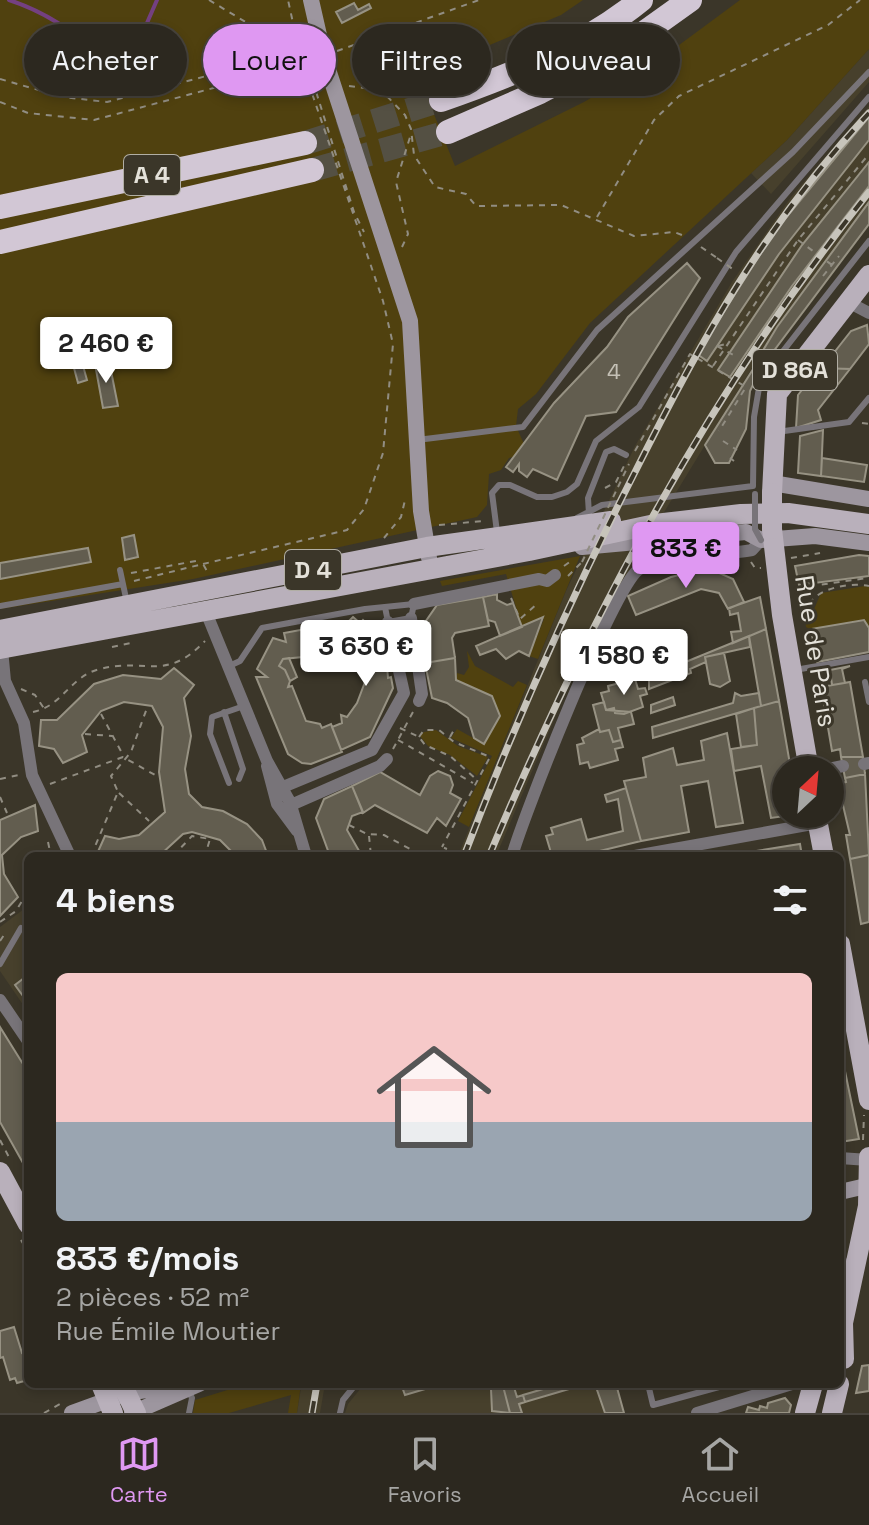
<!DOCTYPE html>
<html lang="fr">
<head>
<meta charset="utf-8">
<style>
	:root { --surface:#2c281f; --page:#343028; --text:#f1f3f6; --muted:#a6a6a4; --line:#48443d; --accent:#df98f2 }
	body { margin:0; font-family:"Space Grotesk",sans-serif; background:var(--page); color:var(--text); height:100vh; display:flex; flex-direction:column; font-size:30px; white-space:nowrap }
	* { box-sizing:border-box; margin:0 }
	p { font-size:26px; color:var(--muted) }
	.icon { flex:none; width:44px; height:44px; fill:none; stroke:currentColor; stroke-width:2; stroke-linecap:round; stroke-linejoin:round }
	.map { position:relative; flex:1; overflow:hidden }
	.details { position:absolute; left:24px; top:852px; width:820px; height:536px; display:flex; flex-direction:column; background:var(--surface); border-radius:12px; box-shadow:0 4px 12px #0003,0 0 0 2px var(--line) }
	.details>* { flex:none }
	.guide { position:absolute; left:24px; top:24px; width:822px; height:72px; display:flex; gap:16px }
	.needle { width:52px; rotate:26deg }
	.buttons { position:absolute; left:772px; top:756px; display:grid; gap:16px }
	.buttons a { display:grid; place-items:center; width:72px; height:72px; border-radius:50%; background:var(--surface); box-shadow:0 4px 12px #0003,0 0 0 2px var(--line); font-size:40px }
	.price { position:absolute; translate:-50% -68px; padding:0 18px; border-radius:8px; background:#fff; color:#222; font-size:26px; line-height:52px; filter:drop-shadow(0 2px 4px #0008) }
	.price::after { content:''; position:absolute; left:50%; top:48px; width:24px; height:18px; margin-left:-12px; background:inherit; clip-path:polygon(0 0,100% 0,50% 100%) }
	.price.active { background:var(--accent); color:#111 }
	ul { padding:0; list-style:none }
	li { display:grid; align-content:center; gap:16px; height:424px; padding:0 32px }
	li span { display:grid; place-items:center; height:248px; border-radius:12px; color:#555 }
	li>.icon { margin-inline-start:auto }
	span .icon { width:144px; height:144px; fill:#fffc; stroke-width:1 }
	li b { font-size:34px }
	h2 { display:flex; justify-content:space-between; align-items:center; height:96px; padding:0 32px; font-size:34px }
	.pill { padding:0 28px; border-radius:36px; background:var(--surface); box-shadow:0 4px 12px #0003,0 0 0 2px var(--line); font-size:28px; line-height:72px }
	.pill.active { background:var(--accent); color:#111 }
	.tab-bar { display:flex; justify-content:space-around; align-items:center; height:112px; border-top:2px solid var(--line); background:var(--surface); font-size:22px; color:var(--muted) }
	.tab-bar a { display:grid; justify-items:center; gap:4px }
	.tab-bar .active { color:var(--accent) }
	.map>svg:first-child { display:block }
	.built { fill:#47402c }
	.green { fill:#50410f }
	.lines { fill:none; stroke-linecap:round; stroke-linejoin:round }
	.stream { stroke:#744081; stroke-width:4 }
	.building { fill:#625d4f; stroke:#979283; stroke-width:2 }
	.highway-tunnel { stroke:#545043; stroke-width:24; stroke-dasharray:24 12; stroke-linecap:butt }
	.path { stroke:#918d82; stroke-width:2; stroke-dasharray:6 6; stroke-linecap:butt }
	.lane { stroke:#787479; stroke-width:6 }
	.street { stroke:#787479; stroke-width:12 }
	.secondary { stroke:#9d969f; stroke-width:16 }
	.primary { stroke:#b9b0bb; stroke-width:20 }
	.highway { stroke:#d2c7d5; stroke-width:24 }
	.rail-casing { stroke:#c7c4bb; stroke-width:7 }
	.rail { stroke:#3b3629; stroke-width:4; stroke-dasharray:12; stroke-linecap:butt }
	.path-bridge { stroke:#918d82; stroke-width:2; stroke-dasharray:6 6; stroke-linecap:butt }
	.lane-bridge { stroke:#787479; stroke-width:6 }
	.primary-bridge { stroke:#b9b0bb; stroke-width:20 }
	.labels { text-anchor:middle; stroke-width:6; stroke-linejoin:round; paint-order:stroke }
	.number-label { font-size:22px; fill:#c4c0b6 }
	.shield { fill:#3b3629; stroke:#b1aea4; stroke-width:2 }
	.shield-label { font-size:24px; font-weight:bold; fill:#e4e1d9 }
	.street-label { font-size:26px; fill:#e4e1d9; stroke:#3b3629 }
</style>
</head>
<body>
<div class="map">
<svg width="869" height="1413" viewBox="0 0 869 1413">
	<rect width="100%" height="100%" fill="#3b3629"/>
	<path class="built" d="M869,49V82L771,194L751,173L787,140Z
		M869,106V202L777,327L638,555L577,666L496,856H458L566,591L635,446L732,282L791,197Z
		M28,906V1012L0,971V927Z
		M325,1384L320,1413H297L301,1388Z
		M374,1384H615L624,1413H345L348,1404L361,1388Z"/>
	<path class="green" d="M0,0H583L561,15L418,75L455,166L584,102L671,51L740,0H869V49L787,140L590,323L536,394L518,409L516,426L528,453L509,458L501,470L489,474L487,505L477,517L193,579L0,609Z
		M580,556L538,659L529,656L544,619L522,627L506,574L442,586L440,581Z
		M865,586L869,587V628L864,620L811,630L806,627L804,612L814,609L821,593Z
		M467,651L475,666L513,687L518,681L527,685L469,827L458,821L492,756L451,738L457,729L484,744L491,696L456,680L457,673L464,675L469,667Z
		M436,730L458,746L488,757L477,776L450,755L428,746L420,736L424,732Z
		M247,1384H301L297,1413H288L291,1395L229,1413H193L195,1400Z"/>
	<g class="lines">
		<path class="stream" d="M9,0C53,14 81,39 118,66L130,62L157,0"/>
	</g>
	<path class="building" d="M354,3L358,10L369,4L371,8L342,23L336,12Z
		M869,117V140L779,254L707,361L697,354L775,231Z
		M869,162V186L792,286L730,377L718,370L802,245Z
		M869,202V224L761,368L756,362L777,327Z
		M687,263L700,278L616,412L586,416L557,480L533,469L527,477L519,471V464L513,472L506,467L554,403L607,347L628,317Z
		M867,325L869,344L850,369L822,368L851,331Z
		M80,355L87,380L78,383L71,357Z
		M109,361L118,406L103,408L95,364Z
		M757,363L761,368L750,391L746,429L729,463H715L705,445Z
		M819,368L850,369L818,410L821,420L796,428L798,395Z
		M823,430L821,476L798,473L800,436Z
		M822,458L867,465L864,482L821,476Z
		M134,535L138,557L125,560L122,538Z
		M88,548L91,562L0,579V563Z
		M859,555L869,556V576L799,585L795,566Z
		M708,568L733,579L744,602L728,609L719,593L701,589L636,615L628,596L671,577Z
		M497,594V600L507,605L513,603L522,627L500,636L495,622L488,620L483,597Z
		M483,597L489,626L455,633L452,638L455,658L425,663L419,631L437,605Z
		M760,597L766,629L733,643L731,632L741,631L738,613L730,615L729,608Z
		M353,617L360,623L333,654L283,659L279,666L285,670L290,681L288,687L292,686L306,721L320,724L322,728L331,724L342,752L311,764L302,763L288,754L256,677H267L257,669L273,638L286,642L284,633L349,621Z
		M543,617L529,656L519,651L506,659L496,649L480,655L476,646Z
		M363,620L385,643L388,678L391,677L393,688L370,737L341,750L332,727L342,723L341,715L347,717L357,703L365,682L361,659L351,653L353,648L345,641Z
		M864,620L869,628V652L817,662L811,629Z
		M766,629L779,701L761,706L749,636Z
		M749,636L750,647L705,657L706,662L690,669L691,673L649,689V677Z
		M724,653L730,681L720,687L710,684L705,657Z
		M289,658L297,677L290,681L285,670L279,666L283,659Z
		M455,658L456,680L492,696L500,716L484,744L474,738L468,718L447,703L432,698L425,663Z
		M850,666L842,669L845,683L832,685L830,670Z
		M174,668L194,685L184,698L191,736L185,769L189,794L202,807L223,811L247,824L262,840L268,856H236L220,840L192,832L183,834L159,856H96L105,836L119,839L139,835L165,812L159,772L163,727L152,706L124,702L101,711L82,735L87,752L63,763L54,749L39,746L41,720H57L94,684L123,675L161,679Z
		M635,679L638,689L645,688L647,694L640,696L643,707L624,714L615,713L614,708L606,710L601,693L609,691L608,686Z
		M850,682L863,757H841L840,749L832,751L825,710L821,687Z
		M735,693L741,696L759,693L761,706L653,738L652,727L733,703Z
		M673,697L675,705L651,713V705Z
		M779,701L791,770H786V814L792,815L771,818L761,766L734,771L731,749L757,745L754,708Z
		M604,702L606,710L631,712L634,724L618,728L621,740L613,742L609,730L600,732L593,705Z
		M754,708L757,745L741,747L736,714Z
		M599,729L600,732L609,730L613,742L621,740L623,747L615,749L618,760L590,768L588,762L580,764L577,745L584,743L582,738Z
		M727,733L743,823L716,827L708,781L681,786L689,832L641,841L624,781L646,777L643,758L673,748L677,765L704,760L701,741Z
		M841,757H863L865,774L845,778Z
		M438,771L450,776L453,785L450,793L461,799L446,826L437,818L427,833L375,805L363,813L352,786L380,772L420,795L430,776Z
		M865,774L869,855L850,859L846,835H850L838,784L846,782L845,778Z
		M352,786L363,812L352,816L347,830L362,856H330L316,818L324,799Z
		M626,788L641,841L579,856H552L546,836L553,834L551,828L581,819L587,840L623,831L618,799L607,802L605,795Z
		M35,805L38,831L21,837L2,855L4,874L18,897L0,916V820Z
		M800,844L802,856H725Z
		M869,855V922L861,924L850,859Z
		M28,955V1003L15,985L24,978Z
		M0,1027L28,1072V1172L0,1122Z
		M840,1047L859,1139L840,1142Z
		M14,1327L22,1353L28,1351V1380L17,1383L15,1378L10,1380L3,1357L0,1358V1331Z
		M869,1365V1391L856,1393L862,1366Z
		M401,1384H442L405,1395Z
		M513,1384L517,1397L523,1395L525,1402L519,1404L522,1413H510L503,1386Z
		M560,1384H586L525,1402L523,1395Z
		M595,1384H616L624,1413H605Z
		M503,1386L510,1413L492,1411L491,1389Z
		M785,1398L791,1405L789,1413H746L748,1407L759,1410L760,1406L767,1408L768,1403Z"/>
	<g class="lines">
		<path class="highway-tunnel" d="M305,143L441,100
			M312,170L448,132"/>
		<path class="path" d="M209,0L292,50L298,49
			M366,41L381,90L405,115L411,129L414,155L435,187L466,194L476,206L561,205L634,236L674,232L687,237
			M337,51L479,0
			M0,79L63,97L107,102L279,57L292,50
			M349,86L381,90
			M0,102L28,113L94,120L307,63L354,212L364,232
			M597,217L654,120L679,96L828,25L860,0
			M798,240L832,265
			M402,247L408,234L396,182L411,134
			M701,247L717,258
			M823,276L839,256
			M717,346L737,357
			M718,346L726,344
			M713,366L798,240L869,154
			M862,423L869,424
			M723,441L737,450
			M635,451L690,354L746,387L719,431
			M730,458L734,461
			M618,487L629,464
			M605,488L616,482L624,466
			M439,525L484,521
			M384,538L401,517L405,500
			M791,558L820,553
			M751,562L755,568H761
			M203,564L347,530L364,509L383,453L393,344L383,301L302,64L288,0
			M564,566L571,561
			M131,573L201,560
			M568,576L582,562
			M134,581L203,564L208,573
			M798,588L867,578
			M511,598L520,619L537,604
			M801,611L807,609C814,588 849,582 869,586
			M112,647L135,642
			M21,689L35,695L45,710
			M33,712C63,706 70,676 100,669C145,657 165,683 205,641
			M101,714L123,755
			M400,728L419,737L425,745L450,756L476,779
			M85,734L112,736
			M419,737L424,730H439L454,742L490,757L442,847
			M450,737L455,728
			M398,740L473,783
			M393,749L413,712
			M0,779L19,775
			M50,784L123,757L155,775
			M119,793L149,821
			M0,797L7,813
			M349,825L367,834L384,835L423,856
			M369,836L371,856
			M48,842L51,856
			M91,856L118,792L111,776L131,752L147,708
			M173,856L192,836L210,839L205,856
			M438,856L442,847L447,849
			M0,922L16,911L28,891
			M0,941L6,932
			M0,1140L10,1159
			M863,1140L864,1115
			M21,1240L28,1252
			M44,1413L60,1404"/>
		<path class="lane" d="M777,432L849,422L869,398
			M417,440L523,427L597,330L793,152L869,72
			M753,486L754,417L759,388L773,364L869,241
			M589,514L588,498L606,452L614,449L626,455
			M577,518L602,505L753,486
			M497,532L492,493L499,485H510L537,497H552L567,492L577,484L596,441L639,407L736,252L869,97
			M120,570L127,603
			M0,606L123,584
			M227,667L240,661L262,628L365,609L414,604L411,618L388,622L385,607
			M795,670L869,657
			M865,682L869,702
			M224,712L243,769L239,779
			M229,783L210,734L212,717L244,706
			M0,964L21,928
			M840,1259L845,1261
			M648,1384L653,1405L730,1384
			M188,1389L192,1398L189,1413
			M340,1413L343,1400L356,1384"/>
		<path class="street" d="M848,302L869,313
			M414,604L539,579L547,581L555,575
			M206,612L267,761L290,802L306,856
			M411,618L422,694L419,701
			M2,649L5,681L24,723L32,775L70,856
			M864,764L869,763
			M267,766L277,804L297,831
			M823,770L843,766
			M283,787L372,750L404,693L388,622
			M291,805L380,766L387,759
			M512,856C524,814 612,591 638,570C660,552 723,556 752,550L761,540
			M635,856L818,823
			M0,1000L28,1041
			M840,1158L868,1160
			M697,1413L792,1384"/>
		<path class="secondary" d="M311,0L324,57L410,321L421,511L429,558
			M772,483L869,499
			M582,547L746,532L761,540L815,536L869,543
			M840,1192L866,1186
			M72,1413L127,1393L184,1384
			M132,1413L199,1384"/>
		<path class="primary" d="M772,493L777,394L869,275
			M772,529L782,615L809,770
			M0,630L427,547L611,521
			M0,649L529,551L655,524L741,514L788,513L869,524
			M816,814L824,856
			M840,944L869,1100
			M0,1172L28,1224
			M844,1359L843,1323L868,1206L869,1157
			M101,1384L113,1413
			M122,1384L136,1413
			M805,1413L813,1384
			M832,1413L839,1384"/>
		<path class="highway" d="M441,100C512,75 582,48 641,0
			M448,132L540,92L620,50L690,0
			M0,207L305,143
			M0,242L312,170"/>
		<g class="rail-casing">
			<path id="rail" d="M464,856C513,727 569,602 632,478C701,340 762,228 869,113
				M489,856C588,620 708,393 869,192
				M312,1413L317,1384"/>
		</g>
		<use href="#rail" class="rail"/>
		<path class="path-bridge" d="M717,258L734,270
			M582,562L618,487"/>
		<path class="lane-bridge" d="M755,494V529L761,540"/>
		<path class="primary-bridge" d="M772,493V529"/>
	</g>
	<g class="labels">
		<g class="number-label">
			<text x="614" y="379">4</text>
		</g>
		<g class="shield">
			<rect x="124" y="155" width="56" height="40" rx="6"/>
			<rect x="753" y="350" width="84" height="40" rx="6"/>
			<rect x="285" y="550" width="56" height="40" rx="6"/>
		</g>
		<g class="shield-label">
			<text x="152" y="183">A 4</text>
			<text x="795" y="378">D 86A</text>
			<text x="313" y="578">D 4</text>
		</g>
		<g class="street-label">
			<text transform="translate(816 651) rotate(81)" y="9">Rue de Paris</text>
		</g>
	</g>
</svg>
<div class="buttons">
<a><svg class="needle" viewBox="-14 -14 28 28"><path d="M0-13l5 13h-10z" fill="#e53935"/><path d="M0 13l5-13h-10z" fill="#a6a6a4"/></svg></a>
</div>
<b class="price" style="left:106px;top:385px">2 460 €</b>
<b class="price active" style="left:686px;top:590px">833 €</b>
<b class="price" style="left:366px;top:688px">3 630 €</b>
<b class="price" style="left:624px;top:697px">1 580 €</b>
<div class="guide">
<a class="pill">Acheter</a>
<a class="pill active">Louer</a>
<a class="pill">Filtres</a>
<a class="pill">Nouveau</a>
</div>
<section class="details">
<h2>4 biens<svg class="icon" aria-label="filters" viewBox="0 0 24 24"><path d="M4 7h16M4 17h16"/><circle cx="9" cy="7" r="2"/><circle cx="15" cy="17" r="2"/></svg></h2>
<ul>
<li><span style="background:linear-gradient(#f6c9c9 60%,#9aa5b1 0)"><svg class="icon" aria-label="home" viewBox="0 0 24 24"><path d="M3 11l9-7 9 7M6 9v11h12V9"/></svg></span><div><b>833 €/mois</b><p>2 pièces · 52 m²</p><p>Rue Émile Moutier</p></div></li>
</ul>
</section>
</div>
<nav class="tab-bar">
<a class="active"><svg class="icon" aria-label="map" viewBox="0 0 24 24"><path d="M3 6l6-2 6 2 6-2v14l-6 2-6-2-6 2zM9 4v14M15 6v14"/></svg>Carte</a>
<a><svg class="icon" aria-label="saved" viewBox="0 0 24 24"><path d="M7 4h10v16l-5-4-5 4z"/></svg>Favoris</a>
<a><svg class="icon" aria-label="home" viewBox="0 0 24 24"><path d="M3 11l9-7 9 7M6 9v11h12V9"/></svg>Accueil</a>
</nav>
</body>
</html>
